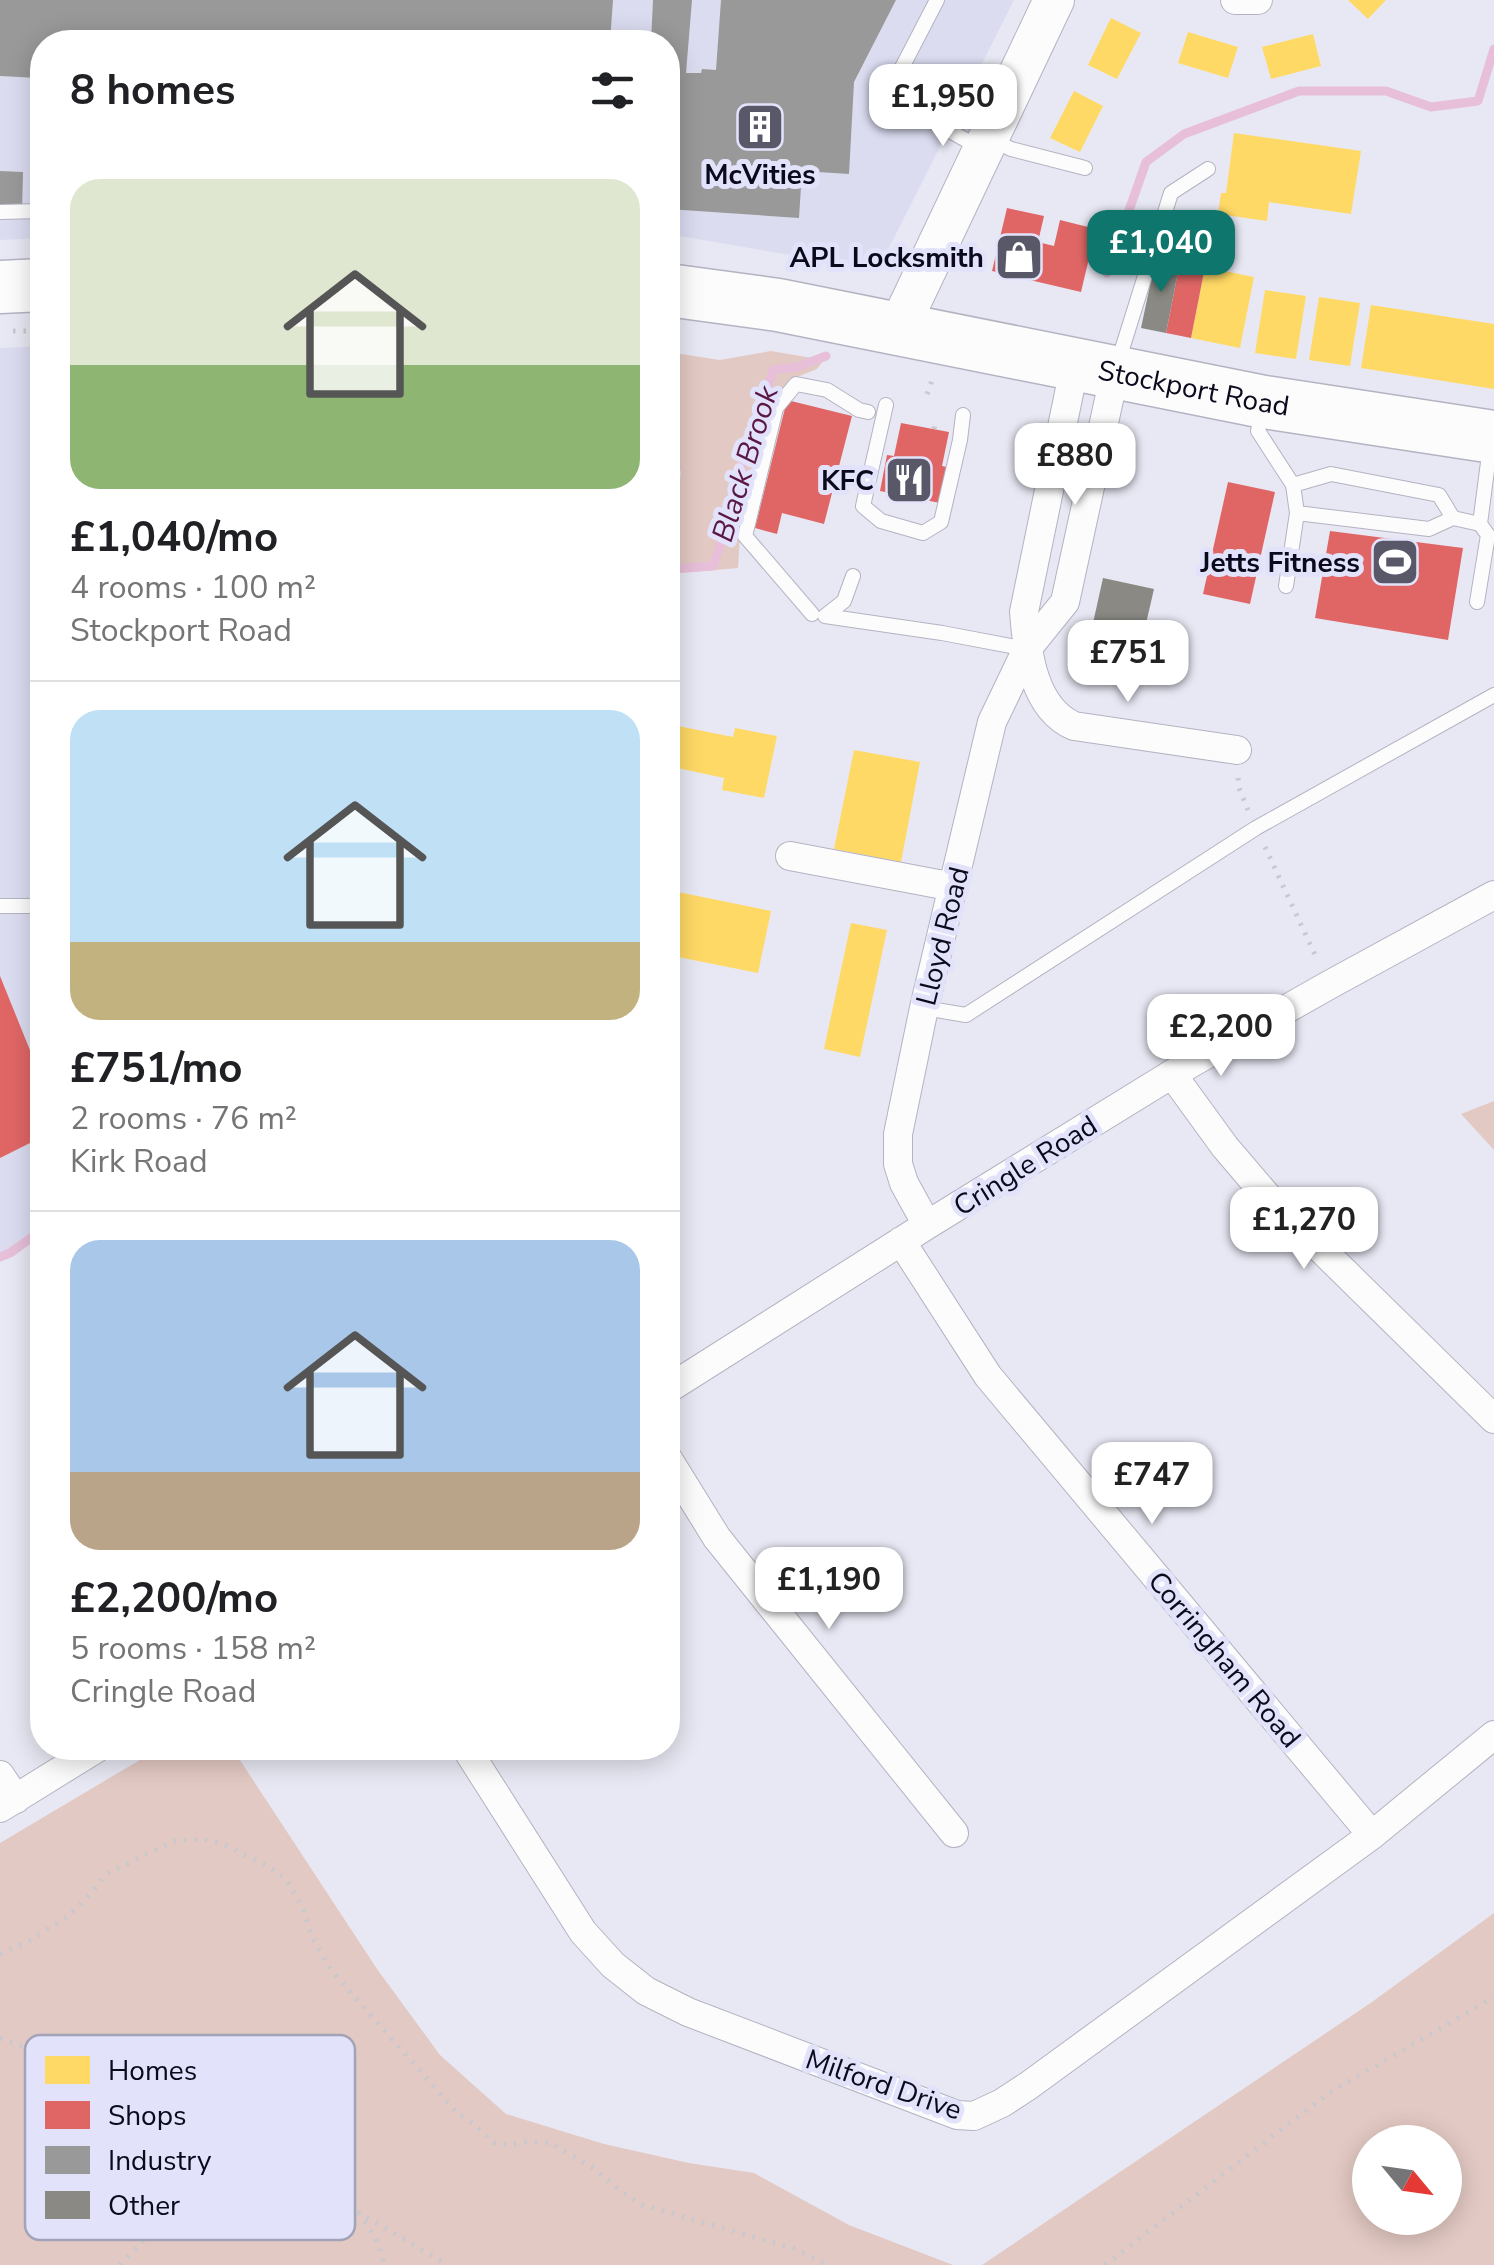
<!DOCTYPE html>
<html lang="en">
<head>
<meta charset="utf-8">
<style>
	:root { --surface:#fff; --page:#f6f6f6; --text:#202124; --muted:#757577; --line:#e0e0e0; --accent:#0f766e }
	body { margin:0; font-family:"Nunito Sans",sans-serif; background:var(--page); color:var(--text); height:100vh; display:flex; flex-direction:column; font-size:38px; white-space:nowrap }
	* { box-sizing:border-box; margin:0 }
	p { font-size:32px; color:var(--muted) }
	.icon { flex:none; width:55px; height:55px; fill:none; stroke:currentColor; stroke-width:2; stroke-linecap:round; stroke-linejoin:round }
	.map { position:relative; flex:1; overflow:hidden }
	.drawer { position:absolute; left:30px; top:30px; width:650px; height:1730px; display:flex; flex-direction:column; background:var(--surface); border-radius:40px; box-shadow:0 5px 25px #0003 }
	.drawer>* { flex:none }
	.needle { width:65px; rotate:119deg }
	.fabs { position:absolute; left:1352px; top:2125px; display:grid; gap:20px }
	.fabs a { display:grid; place-items:center; width:110px; height:110px; border-radius:50%; background:var(--surface); box-shadow:0 5px 25px #0003; font-size:50px }
	.price { position:absolute; translate:-50% -85px; padding:0 22px; border-radius:20px; background:#fff; color:#222; font-size:32px; line-height:65px; filter:drop-shadow(0 2px 5px #0008) }
	.price::after { content:''; position:absolute; left:50%; top:60px; width:30px; height:22px; margin-left:-15px; background:inherit; clip-path:polygon(0 0,100% 0,50% 100%) }
	.price.current { background:var(--accent); color:#fff }
	ul { padding:0; list-style:none }
	li { display:grid; align-content:center; gap:20px; height:530px; padding:0 40px }
	li+li { border-top:2px solid var(--line) }
	li span { display:grid; place-items:center; height:310px; border-radius:30px; color:#555 }
	li>.icon { margin-inline-start:auto }
	span .icon { width:180px; height:180px; fill:#fffc; stroke-width:1 }
	li b { font-size:42px }
	h2 { display:flex; justify-content:space-between; align-items:center; height:120px; padding:0 40px; font-size:42px }
	.map>svg:first-child { display:block }
	.built { fill:#dbdcf0 }
	.green { fill:#e3c9c3; fill-rule:evenodd }
	.homes { fill:#ffd966 }
	.shops { fill:#e06666 }
	.industry { fill:#999 }
	.lines { fill:none; stroke-linecap:round; stroke-linejoin:round }
	.stream { stroke:#e7bfd9; stroke-width:9 }
	.building { fill:#8a8983 }
	.lane-casing { stroke:#b3b3c2; stroke-width:16 }
	.street-casing { stroke:#b3b3c2; stroke-width:30 }
	.secondary-casing { stroke:#b3b3c2; stroke-width:42 }
	.highway-casing { stroke:#b3b3c2; stroke-width:55 }
	.path { stroke:#c8c8cd; stroke-width:5; stroke-dasharray:2.5 8; stroke-linecap:butt }
	.lane { stroke:#fcfcfd; stroke-width:14 }
	.street { stroke:#fcfcfd; stroke-width:28 }
	.secondary { stroke:#fcfcfd; stroke-width:40 }
	.highway { stroke:#fcfcfd; stroke-width:52 }
	.labels { text-anchor:middle; stroke-width:10; stroke-linejoin:round; paint-order:stroke }
	.poi-label { font-size:28px; font-weight:bold; fill:#0b0a1d; stroke:#e2e3fa; text-anchor:end }
	.street-label { font-size:28px; fill:#0b0a1d; stroke:#e2e3fa }
	.water-label { font-size:30px; font-style:italic; fill:#5a1744; stroke:#e2e3fa }
	.key { fill:#e2e3fa; stroke:#a2a2b8; stroke-width:2.5 }
	.key-label { font-size:28px; fill:#0b0a1d }
</style>
</head>
<body>
<div class="map">
<svg width="1494" height="2265" viewBox="0 0 1494 2265">
	<rect width="100%" height="100%" fill="#e8e8f4"/>
	<path class="built" d="M0,0H1014L883,260L874,265L860,267L668,234V42H42V238L0,240Z
		M42,346V1228L9,1252L0,1256V348Z
		M668,469L681,470L671,569H668Z"/>
	<path class="green" d="M771,351L824,360L817,369L792,379L740,535L738,568L670,574L681,471L668,469V352L720,360Z
		M1494,1101V1150L1461,1114Z
		M160,1748H232L377,1969L440,2055L506,2114L604,2144L689,2163L754,2173L849,2225L953,2265H0V1843Z
		M1494,1913V2265H982L1372,2002ZM1370,2142H1445V2218H1370Z"/>
	<path class="homes" d="M1348,0H1386L1368,19Z
		M1111,18L1141,33L1117,79L1088,65Z
		M1188,32L1238,47L1228,78L1178,63Z
		M1313,34L1321,66L1271,79L1262,47Z
		M1074,91L1103,106L1080,152L1050,138Z
		M1234,133L1361,151L1351,214L1269,202L1267,221L1218,214L1221,193H1226Z
		M1205,267L1254,277L1240,348L1191,338Z
		M1265,290L1306,296L1296,359L1255,353Z
		M1319,297L1360,303L1350,366L1309,360Z
		M1371,305L1494,324V389L1361,368Z
		M668,724L733,737L735,728L777,736L764,798L722,790L724,778L668,766Z
		M854,750L920,762L901,862L834,849Z
		M678,892L771,911L758,973L668,955V935Z
		M851,923L887,930L860,1057L824,1049Z"/>
	<path class="shops" d="M1007,208L1044,216L1038,242L1054,246L1060,220L1096,229L1081,292L992,271Z
		M1180,262L1205,267L1191,338L1166,333Z
		M787,400L852,416L824,524L782,513L777,534L755,528Z
		M901,423L949,432L942,466L947,467L940,503L880,491L887,455L894,456Z
		M1228,482L1275,492L1250,604L1203,594Z
		M1330,531L1463,548L1448,640L1315,618Z
		M0,976L42,1080V1137L0,1158Z"/>
	<path class="industry" d="M0,0H613L610,42H42V182H32L38,78L0,76Z
		M653,0H692L686,73H701L702,69L716,70L721,0H896L854,82L849,174L802,171L799,218L668,209V42H651Z
		M0,171L23,172L22,211H0Z"/>
	<g class="lines">
		<path class="stream" d="M1107,273L1146,162L1184,134L1299,91H1386L1431,107L1478,101L1494,49
			M668,569L713,566L740,490L744,447L764,402L773,370L797,367L826,356
			M0,1257L10,1253L42,1230"/>
	</g>
	<path class="building" d="M1156,257L1180,262L1166,333L1141,328Z
		M1103,578L1154,589L1135,671L1085,659Z"/>
	<g class="lines">
		<g class="lane-casing">
			<path id="lane" d="M937,0L895,81L914,111L982,149
				M992,140L1011,149L1085,168
				M0,212L42,211
				M1118,362L1171,193L1208,169
				M886,405L863,506L881,521L923,533L941,522L960,440L963,415
				M1262,411L1258,431L1293,485L1331,474L1439,495L1453,518L1480,524
				M1297,513L1429,529L1453,518
				M1286,586L1297,513L1293,485
				M1477,602L1488,535L1480,524L1490,447
				M812,614L745,536L776,408L796,384L827,390L859,410L868,412
				M825,616L942,633L1027,649
				M825,616L844,601L853,576
				M0,906H42V903
				M924,1008L966,1015L1256,828L1494,695"/>
		</g>
		<g class="street-casing">
			<path id="street" d="M1235,0H1258
				M1075,364L1024,612C1027,652 1033,708 1074,726L1237,750
				M790,856L954,887
				M1172,1074L1225,1147L1266,1195L1494,1419
				M927,1225L904,1183L898,1164V1134L924,1008L992,722L1027,649L1065,602L1115,372
				M901,1241L988,1376L1372,1835
				M668,1389L927,1225L1172,1074L1329,985L1494,895
				M668,1459L717,1538L954,1833
				M466,1748L583,1932L613,1965L646,1991L688,2012L957,2115L974,2116L1002,2103L1028,2086L1372,1835L1494,1735
				M0,1775L16,1799
				M0,1808L97,1748"/>
		</g>
		<g class="secondary-casing">
			<path id="secondary" d="M898,329L1054,0"/>
		</g>
		<g class="highway-casing">
			<g id="highway">
				<path d="M0,287L42,285"/>
				<path id="s1" d="M668,290L778,305L1264,402L1494,437"/>
			</g>
		</g>
		<path class="path" d="M13,331H42
			M927,394L933,378
			M934,429L935,424
			M1238,778L1239,788L1248,810
			M1265,847L1317,959
			M0,1954L31,1940L68,1916L88,1897L106,1874L174,1841L203,1839L225,1845L269,1867L285,1878L302,1906L312,1937L331,1970L457,2113L474,2124L494,2143L511,2145L527,2142L551,2143L592,2167L614,2186L642,2205L796,2249L827,2265
			M0,2038L168,2101L448,2265
			M358,2213L375,2237L385,2265
			M120,2265L145,2239L146,2204L187,2153L196,2117
			M1105,2265L1329,2093L1494,1997"/>
		<use href="#lane" class="lane"/>
		<use href="#street" class="street"/>
		<use href="#secondary" class="secondary"/>
		<use href="#highway" class="highway"/>
	</g>
	<defs>
		<g id="building-square" transform="scale(2.5)"><rect x="-9" y="-9" width="18" height="18" rx="4" fill="#585868" stroke="#e2e3fa"/><path d="M-4-6H4V6H1V3H-1V6H-4ZM-2.5-4.3h1.7v1.8h-1.7ZM.8-4.3h1.7v1.8H.8ZM-2.5-1h1.7V.8h-1.7ZM.8-1h1.7V.8H.8Z" fill="#fff"/></g>
		<g id="shop-square" transform="scale(2.5)"><rect x="-9" y="-9" width="18" height="18" rx="4" fill="#585868" stroke="#e2e3fa"/><path d="M-5-2.5h2.3a2.7 3.5 0 0 1 5.4 0H5L5.5 6h-11ZM-1.5-2.5h3a1.5 2.3 0 0 0-3 0Z" fill="#fff"/></g>
		<g id="restaurant-square" transform="scale(2.5)"><rect x="-9" y="-9" width="18" height="18" rx="4" fill="#585868" stroke="#e2e3fa"/><path d="M-5-6h1v4h1v-4h1v4h1v-4h1v5L-1.5 .5V6h-2V.5L-5-1ZM5-6V6H3V1.5H1.5Q1.5-4 5-6Z" fill="#fff"/></g>
		<g id="stadium-square" transform="scale(2.5)"><rect x="-9" y="-9" width="18" height="18" rx="4" fill="#585868" stroke="#e2e3fa"/><path d="M0-5a6.5 5 0 1 0 0 10a6.5 5 0 1 0 0-10ZM-3.5-1.8h7v3.6h-7Z" fill="#fff"/></g>
	</defs>
	<g fill-rule="evenodd">
		<use href="#building-square" x="760" y="127"/>
		<use href="#shop-square" x="1019" y="257"/>
		<use href="#restaurant-square" x="909" y="480"/>
		<use href="#stadium-square" x="1395" y="562"/>
	</g>
	<g class="labels">
		<g class="poi-label">
			<text x="760" y="184" text-anchor="middle">McVities</text>
			<text x="984" y="267">APL Locksmith</text>
			<text x="874" y="490">KFC</text>
			<text x="1360" y="572">Jetts Fitness</text>
		</g>
		<g class="street-label">
			<text dy="10" stroke="none"><textPath href="#s1" startOffset="535">Stockport Road</textPath></text>
			<text transform="translate(942 936) rotate(-76)" y="10">Lloyd Road</text>
			<text transform="translate(1025 1165) rotate(-32)" y="10">Cringle Road</text>
			<text transform="translate(1225 1659) rotate(50)" y="10">Corringham Road</text>
			<text transform="translate(884 2084) rotate(19)" y="10">Milford Drive</text>
		</g>
		<g class="water-label">
			<text transform="translate(745 464) rotate(-73)" y="10">Black Brook</text>
		</g>
	</g>
	<rect x="25" y="2035" width="330" height="205" rx="15" class="key"/>
	<rect x="45" y="2056" width="45" height="28" fill="#ffd966"/>
	<rect x="45" y="2101" width="45" height="28" fill="#e06666"/>
	<rect x="45" y="2146" width="45" height="28" fill="#999"/>
	<rect x="45" y="2191" width="45" height="28" fill="#8a8983"/>
	<g class="key-label">
		<text x="108" y="2080">Homes</text>
		<text x="108" y="2125">Shops</text>
		<text x="108" y="2170">Industry</text>
		<text x="108" y="2215">Other</text>
	</g>
</svg>
<div class="fabs">
<a><svg class="needle" viewBox="-14 -14 28 28"><path d="M0-13l5 13h-10z" fill="#e53935"/><path d="M0 13l5-13h-10z" fill="#757577"/></svg></a>
</div>
<b class="price" style="left:943px;top:149px">£1,950</b>
<b class="price current" style="left:1161px;top:295px">£1,040</b>
<b class="price" style="left:1075px;top:508px">£880</b>
<b class="price" style="left:1128px;top:705px">£751</b>
<b class="price" style="left:1221px;top:1079px">£2,200</b>
<b class="price" style="left:1304px;top:1272px">£1,270</b>
<b class="price" style="left:1152px;top:1527px">£747</b>
<b class="price" style="left:829px;top:1632px">£1,190</b>
<section class="drawer">
<h2>8 homes<svg class="icon" aria-label="filters" viewBox="0 0 24 24"><path d="M4 7h16M4 17h16"/><circle cx="9" cy="7" r="2"/><circle cx="15" cy="17" r="2"/></svg></h2>
<ul>
<li><span style="background:linear-gradient(#dfe7d0 60%,#8fb573 0)"><svg class="icon" aria-label="home" viewBox="0 0 24 24"><path d="M3 11l9-7 9 7M6 9v11h12V9"/></svg></span><div><b>£1,040/mo</b><p>4 rooms · 100 m²</p><p>Stockport Road</p></div></li>
<li><span style="background:linear-gradient(#bfe0f5 75%,#c2b280 0)"><svg class="icon" aria-label="home" viewBox="0 0 24 24"><path d="M3 11l9-7 9 7M6 9v11h12V9"/></svg></span><div><b>£751/mo</b><p>2 rooms · 76 m²</p><p>Kirk Road</p></div></li>
<li><span style="background:linear-gradient(#a9c7e8 75%,#b9a48a 0)"><svg class="icon" aria-label="home" viewBox="0 0 24 24"><path d="M3 11l9-7 9 7M6 9v11h12V9"/></svg></span><div><b>£2,200/mo</b><p>5 rooms · 158 m²</p><p>Cringle Road</p></div></li>
</ul>
</section>
</div>
</body>
</html>
